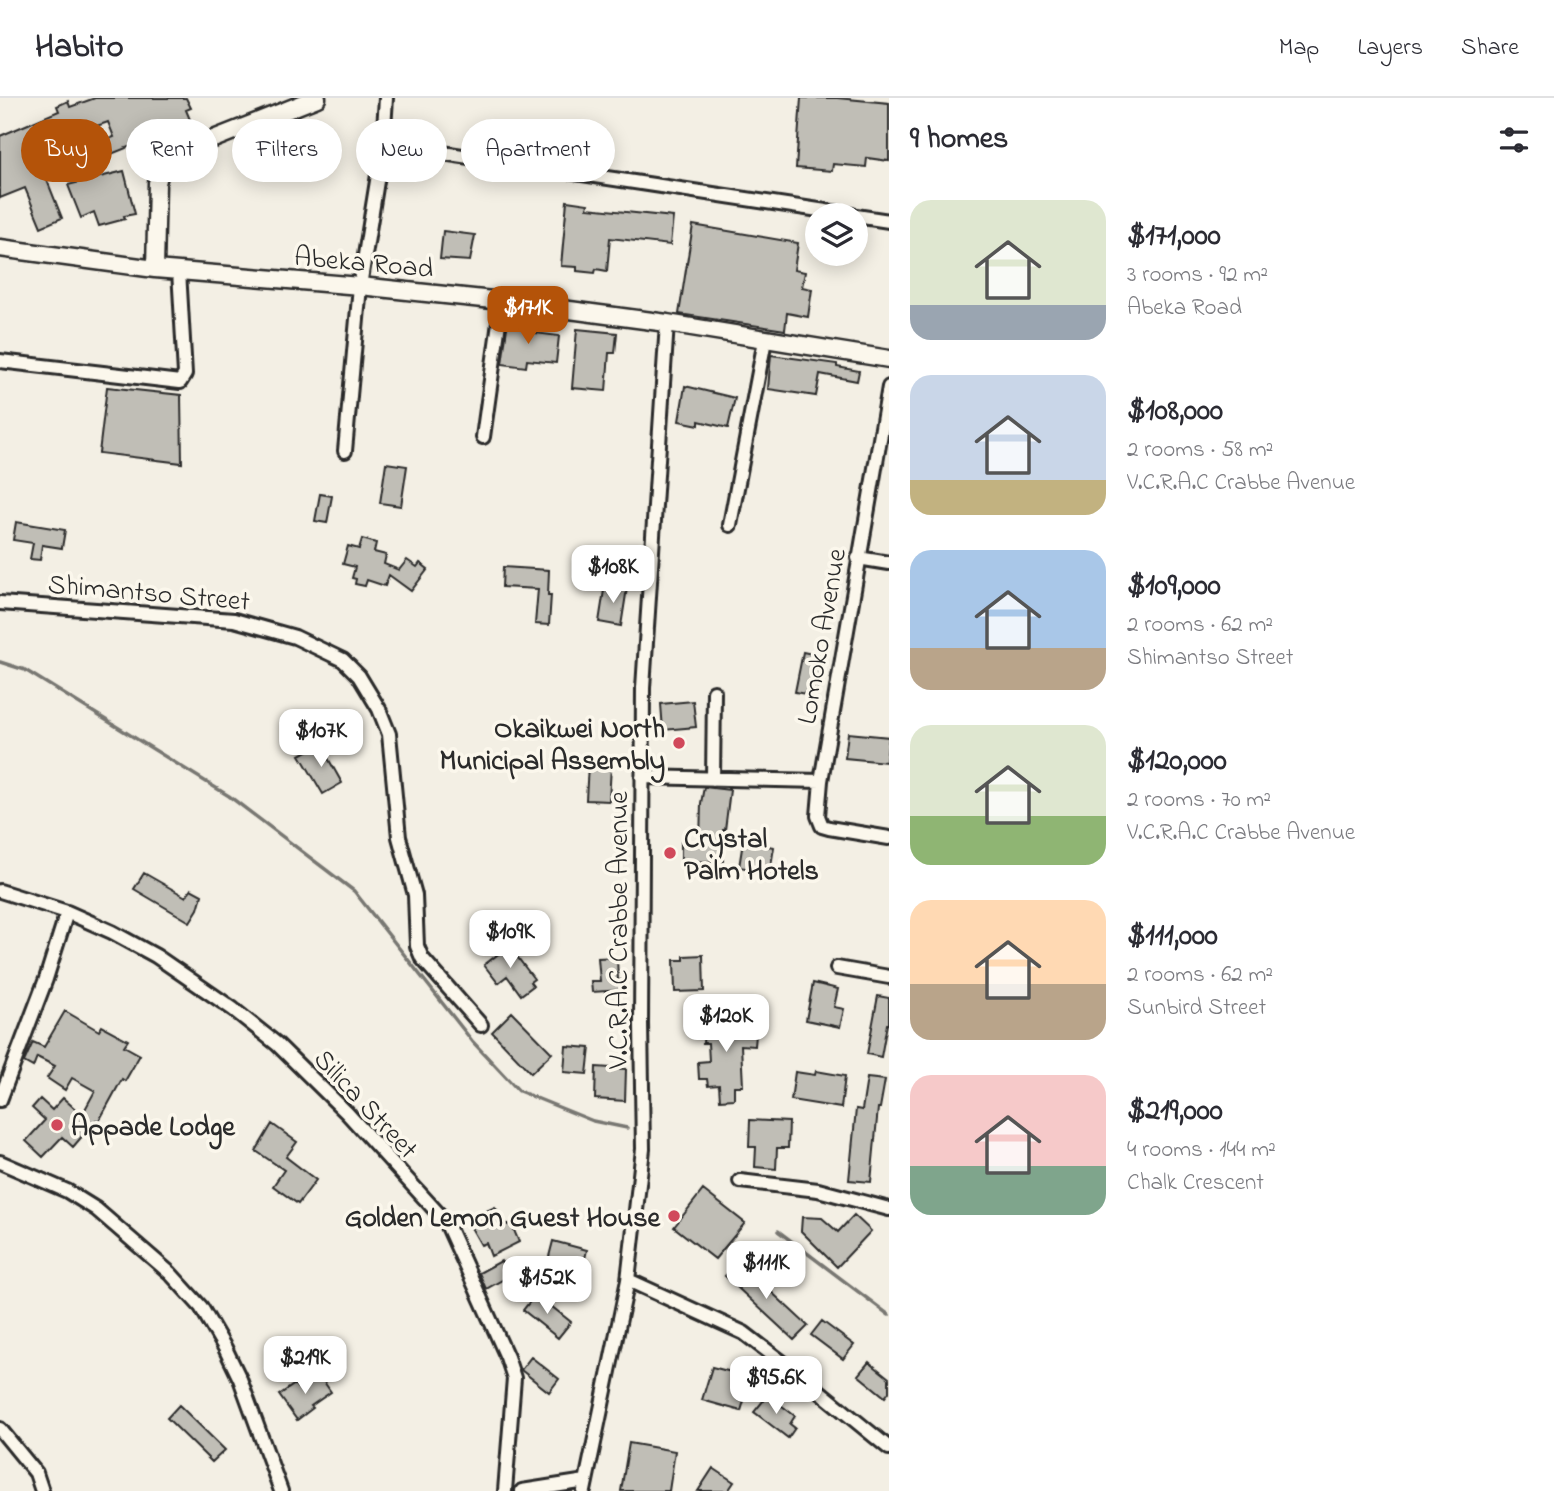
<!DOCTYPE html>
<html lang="en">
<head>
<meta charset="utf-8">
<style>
	:root { --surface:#fff; --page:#f2f2f3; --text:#2b2b33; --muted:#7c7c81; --line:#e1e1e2; --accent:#b45309 }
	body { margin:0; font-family:"Indie Flower",sans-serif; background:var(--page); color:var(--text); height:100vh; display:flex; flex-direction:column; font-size:26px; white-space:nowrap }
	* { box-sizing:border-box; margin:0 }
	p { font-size:23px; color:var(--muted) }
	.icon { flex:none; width:38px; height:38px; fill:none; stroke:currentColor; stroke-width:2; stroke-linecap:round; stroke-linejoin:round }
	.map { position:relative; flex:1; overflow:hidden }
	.panel { display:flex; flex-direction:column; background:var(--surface); width:665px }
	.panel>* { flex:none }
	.hud { position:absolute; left:21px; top:21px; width:665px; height:63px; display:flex; gap:14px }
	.controls { position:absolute; left:805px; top:105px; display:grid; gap:14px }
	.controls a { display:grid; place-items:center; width:63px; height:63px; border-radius:50%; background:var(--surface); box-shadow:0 4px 18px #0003; font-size:35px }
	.price { position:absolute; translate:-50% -60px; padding:0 16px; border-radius:14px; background:#fff; color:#222; font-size:23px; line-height:46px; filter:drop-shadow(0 2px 4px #0008) }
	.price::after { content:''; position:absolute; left:50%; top:42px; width:21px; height:16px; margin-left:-10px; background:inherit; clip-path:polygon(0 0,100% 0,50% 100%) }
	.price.active { background:var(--accent); color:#fff }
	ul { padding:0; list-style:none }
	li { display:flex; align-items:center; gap:21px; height:175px; padding:0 21px }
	li span { display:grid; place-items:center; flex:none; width:196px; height:140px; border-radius:21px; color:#555 }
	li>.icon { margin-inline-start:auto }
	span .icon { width:84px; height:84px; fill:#fffc; stroke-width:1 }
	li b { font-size:30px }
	h2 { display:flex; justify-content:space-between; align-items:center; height:84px; padding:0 21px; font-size:30px }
	.pill { padding:0 24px; border-radius:32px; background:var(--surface); box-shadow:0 4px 18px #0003; font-size:24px; line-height:63px }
	.pill.active { background:var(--accent); color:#fff }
	header { display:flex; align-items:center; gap:42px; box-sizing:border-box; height:98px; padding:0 35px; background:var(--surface); border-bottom:2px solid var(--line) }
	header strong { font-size:33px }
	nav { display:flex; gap:38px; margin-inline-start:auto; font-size:24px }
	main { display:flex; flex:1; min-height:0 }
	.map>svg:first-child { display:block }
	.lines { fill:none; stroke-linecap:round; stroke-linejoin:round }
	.stream { stroke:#787772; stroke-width:3.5 }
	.building { fill:#c0beb6; stroke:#2b2b2b; stroke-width:2 }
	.street-casing { stroke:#2b2b2b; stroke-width:18 }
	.secondary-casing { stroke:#2b2b2b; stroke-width:21 }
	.street { stroke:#fbf7ec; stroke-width:12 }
	.secondary { stroke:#fbf7ec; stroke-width:16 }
	.poi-dot { fill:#d1495b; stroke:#fbf7ec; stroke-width:2.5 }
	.labels { text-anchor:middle; stroke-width:7; stroke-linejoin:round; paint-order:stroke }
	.street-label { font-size:28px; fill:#2b2b2b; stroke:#fbf7ec }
	.poi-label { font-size:28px; font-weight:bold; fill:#2b2b2b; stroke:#fbf7ec; text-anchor:end }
</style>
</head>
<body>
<header>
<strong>Habito</strong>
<nav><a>Map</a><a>Layers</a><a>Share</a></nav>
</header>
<main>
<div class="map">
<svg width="889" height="1393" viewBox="0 0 889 1393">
	<rect width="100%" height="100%" fill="#f3efe4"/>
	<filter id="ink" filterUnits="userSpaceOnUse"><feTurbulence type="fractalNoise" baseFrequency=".0143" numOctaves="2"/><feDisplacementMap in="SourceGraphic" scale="14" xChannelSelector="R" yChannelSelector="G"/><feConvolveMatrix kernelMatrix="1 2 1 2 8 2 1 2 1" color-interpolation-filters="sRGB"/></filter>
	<g filter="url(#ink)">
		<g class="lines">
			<path class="stream" d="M0,564L25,572L229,698L354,793L473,944L519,993L593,1023L627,1030
				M778,1133L889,1217"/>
		</g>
		<path class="building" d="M95,0H186L191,10L186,12L191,24L64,75L58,61L114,39L108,24L37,49L35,52L62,120L41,129L25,90L0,100V38L59,13L57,8L68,3L70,9Z
			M801,0H837L889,5V63L867,60L866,69L833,66L832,73L796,70Z
			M124,73L135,116L124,118L125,121L99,128L94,114L81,120L68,87Z
			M567,103L588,106L587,110L673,119L670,147L610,140L607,173L596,171L595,175L577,173V169L561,168Z
			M693,127L798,145L794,172L805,174L802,189L812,191L808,219L787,215L785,232L679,216Z
			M443,133L475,137L470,163L440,161Z
			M508,222L528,225L527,234L559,238L556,265L527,262L526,269L502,266Z
			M577,231L617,235L615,255H609L606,293L572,290Z
			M771,257L837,266V269L859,273L857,283L820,276L816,298L768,291Z
			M685,288L735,300L728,330L699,323V327L679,323Z
			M107,289L181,297L182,365L99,355Z
			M386,365L407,368L401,408L380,405Z
			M320,396L332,398L327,425L315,423Z
			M16,424L65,432L62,450L42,447L40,462L30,461L33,445L13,442Z
			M362,441L376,445L374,454L386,457L384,466L399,472L407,462L417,469L420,465L428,471L411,493L389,477L385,488L367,482L365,488L355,486L356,481L352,480L355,469L343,466L348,448L359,451Z
			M503,469L549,472L548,497H551L549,527L535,526L538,491L502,489Z
			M605,486L627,490L621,528L599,524Z
			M803,554L826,559L816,598L795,594Z
			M693,603L696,629L663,632L661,606Z
			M848,635L889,639L886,664L845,660Z
			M320,646L342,685L323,696L300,657Z
			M588,666L611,668L609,703L586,702Z
			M704,689L730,692L725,732H723V763L681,764V744H700L701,705Z
			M743,744L774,749L770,774L739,769Z
			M144,775L186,799L191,791L202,797L198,811L190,824L134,791Z
			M509,848L534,881L530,884L533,888L521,897L507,878L498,885L484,867Z
			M703,857L704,893L675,894L674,862H684V858Z
			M617,859L618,882H622L623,892L592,894L591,883H600L598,860Z
			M813,885L838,891L834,909L844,911L840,929L806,922Z
			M878,898L889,900V926H887L881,959L867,956Z
			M65,913L99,933L102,928L128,942L124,948L140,957L125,983L122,981L99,1023L96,1022L73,1049L62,1039L43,1059L26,1043L45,1022L32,1010L40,1001L52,1012L63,1000L82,1017L95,993L72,980L65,992L47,980L55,968L37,959L33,969L24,964L33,944L44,949Z
			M512,914L552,955L531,975L492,934Z
			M705,921L757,925L755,948L741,947L743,988H734V1001L720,1002L719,987L708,988L707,981H699L698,964L709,963L708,945H703Z
			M566,948L590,950L587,976L564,974Z
			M596,969L626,971L625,1003L595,1001Z
			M816,973L845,978L841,1010L791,1002L795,974L815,977Z
			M867,980L885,982L880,1010H878L871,1084L849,1082L856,1011L862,1012Z
			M750,1022L789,1024L788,1050H777L776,1071L755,1069L756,1049H749Z
			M272,1026L297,1044L286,1059L316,1082L298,1106L273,1088L284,1072L256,1053Z
			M703,1092L745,1125L715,1161L674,1129Z
			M495,1109L507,1127L511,1125L519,1144L491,1158L486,1145L481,1147L469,1126L471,1120Z
			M854,1117L871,1133L837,1169L801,1133L802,1119L822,1120L838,1134Z
			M553,1143L587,1152L577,1194L542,1186Z
			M501,1163L511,1177L486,1191L479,1175Z
			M738,1163L808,1228L794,1242L725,1178Z
			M536,1196L571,1224L558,1240L523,1212Z
			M822,1223L854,1247L843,1261L811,1237Z
			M531,1259L559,1281L549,1294L521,1272Z
			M869,1264L889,1280V1294L885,1299L858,1277Z
			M712,1269L751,1279L741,1313L702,1302Z
			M318,1275L331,1294L311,1308L313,1310L297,1322L279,1297L295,1286L297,1289Z
			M768,1297L795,1318L790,1326L795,1330L788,1340L754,1314Z
			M179,1307L225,1352L212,1364L167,1320Z
			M629,1345L675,1353L669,1393H621Z
			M713,1370L734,1384L728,1393H698Z"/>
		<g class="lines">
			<g class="street-casing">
				<path id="street" d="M383,46L852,117
					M856,118L889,123
					M0,263L180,284L185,276L179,173
					M889,289L821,683L818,718L822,728L829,730L889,740
					M483,339L502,203
					M345,353L360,188L383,46L386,0
					M730,427L765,242
					M858,460L889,465
					M0,505L234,522L295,539L343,562L359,578L379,611L389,636L399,739L415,797L417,848L422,860L481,927
					M642,679L821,683
					M713,681L714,594
					M0,793L67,814L112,834L156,858L233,911L277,946L347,1015L446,1124L507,1259L514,1280L505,1393
					M837,870L889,879
					M0,1002L46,881L67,814
					M0,1064L67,1093L96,1111L170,1175L201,1209L225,1250L240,1281L281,1393
					M740,1083L818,1092L889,1111
					M628,1182L744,1235L808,1284L889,1350
					M0,1331L36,1375L42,1393
					M522,1393L586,1383
					M584,1393L628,1182L643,1051L641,926L643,590L667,225"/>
			</g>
			<g class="secondary-casing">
				<path id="secondary" d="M0,150L155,171L360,188L502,203L667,225L889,261
					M155,171L157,85L161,70L173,57L317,0"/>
			</g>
			<use href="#street" class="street"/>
			<use href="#secondary" class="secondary"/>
		</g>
	</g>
	<g class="poi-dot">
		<circle cx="679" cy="645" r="7"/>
		<circle cx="670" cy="755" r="7"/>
		<circle cx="57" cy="1027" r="7"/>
		<circle cx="674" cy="1118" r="7"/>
	</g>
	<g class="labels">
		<g class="street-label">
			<text transform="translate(364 163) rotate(5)" y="10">Abeka Road</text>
			<text transform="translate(149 493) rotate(5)" y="10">Shimantso Street</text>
			<text transform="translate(820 538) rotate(-80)" y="10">Lomoko Avenue</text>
			<text transform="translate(617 832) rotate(-90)" y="10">V.C.R.A.C Crabbe Avenue</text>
			<text transform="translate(367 1005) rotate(47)" y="10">Silica Street</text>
		</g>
		<g class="poi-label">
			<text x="665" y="639">Okaikwei North<tspan x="665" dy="32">Municipal Assembly</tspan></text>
			<text x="684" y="749" text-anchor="start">Crystal<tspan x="684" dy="32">Palm Hotels</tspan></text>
			<text x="71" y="1037" text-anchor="start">Appade Lodge</text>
			<text x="660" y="1128">Golden Lemon Guest House</text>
		</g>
	</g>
</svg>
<div class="controls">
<a><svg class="icon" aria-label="layers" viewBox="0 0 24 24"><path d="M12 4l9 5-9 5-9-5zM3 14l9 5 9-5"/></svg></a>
</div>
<b class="price active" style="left:528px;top:248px">$171K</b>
<b class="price" style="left:613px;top:507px">$108K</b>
<b class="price" style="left:321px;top:671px">$107K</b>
<b class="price" style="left:510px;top:872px">$109K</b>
<b class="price" style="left:726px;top:956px">$120K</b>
<b class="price" style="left:766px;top:1203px">$111K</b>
<b class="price" style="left:547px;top:1218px">$152K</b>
<b class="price" style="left:305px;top:1298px">$219K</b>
<b class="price" style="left:776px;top:1318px">$95.6K</b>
<div class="hud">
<a class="pill active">Buy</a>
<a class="pill">Rent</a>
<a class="pill">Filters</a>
<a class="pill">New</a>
<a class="pill">Apartment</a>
</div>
</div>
<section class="panel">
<h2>9 homes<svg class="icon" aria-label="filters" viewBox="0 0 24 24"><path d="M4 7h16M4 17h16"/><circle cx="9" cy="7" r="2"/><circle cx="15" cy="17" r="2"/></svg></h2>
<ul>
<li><span style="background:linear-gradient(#dfe7d0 75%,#9aa5b1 0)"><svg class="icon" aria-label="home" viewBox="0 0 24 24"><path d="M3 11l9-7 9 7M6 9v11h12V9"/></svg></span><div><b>$171,000</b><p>3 rooms · 92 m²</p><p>Abeka Road</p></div></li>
<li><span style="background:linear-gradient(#c9d6e8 75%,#c2b280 0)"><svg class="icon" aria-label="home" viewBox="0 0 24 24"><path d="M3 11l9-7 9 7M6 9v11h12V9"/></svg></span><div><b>$108,000</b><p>2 rooms · 58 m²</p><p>V.C.R.A.C Crabbe Avenue</p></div></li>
<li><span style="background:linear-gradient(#a9c7e8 70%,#b9a48a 0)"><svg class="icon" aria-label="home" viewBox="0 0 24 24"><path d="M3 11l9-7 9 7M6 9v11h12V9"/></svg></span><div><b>$109,000</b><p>2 rooms · 62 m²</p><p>Shimantso Street</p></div></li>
<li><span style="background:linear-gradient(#dfe7d0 65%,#8fb573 0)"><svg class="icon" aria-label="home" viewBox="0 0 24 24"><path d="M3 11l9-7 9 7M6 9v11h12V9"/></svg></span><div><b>$120,000</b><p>2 rooms · 70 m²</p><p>V.C.R.A.C Crabbe Avenue</p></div></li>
<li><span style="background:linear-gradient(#ffd9b3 60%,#b9a48a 0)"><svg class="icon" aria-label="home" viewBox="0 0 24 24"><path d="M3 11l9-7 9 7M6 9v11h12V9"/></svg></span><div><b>$111,000</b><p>2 rooms · 62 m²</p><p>Sunbird Street</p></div></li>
<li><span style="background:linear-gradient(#f6c9c9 65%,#7fa58c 0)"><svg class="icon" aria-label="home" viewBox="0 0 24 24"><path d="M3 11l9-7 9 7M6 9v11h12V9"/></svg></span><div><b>$219,000</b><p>4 rooms · 144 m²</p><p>Chalk Crescent</p></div></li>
</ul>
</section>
</main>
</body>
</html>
